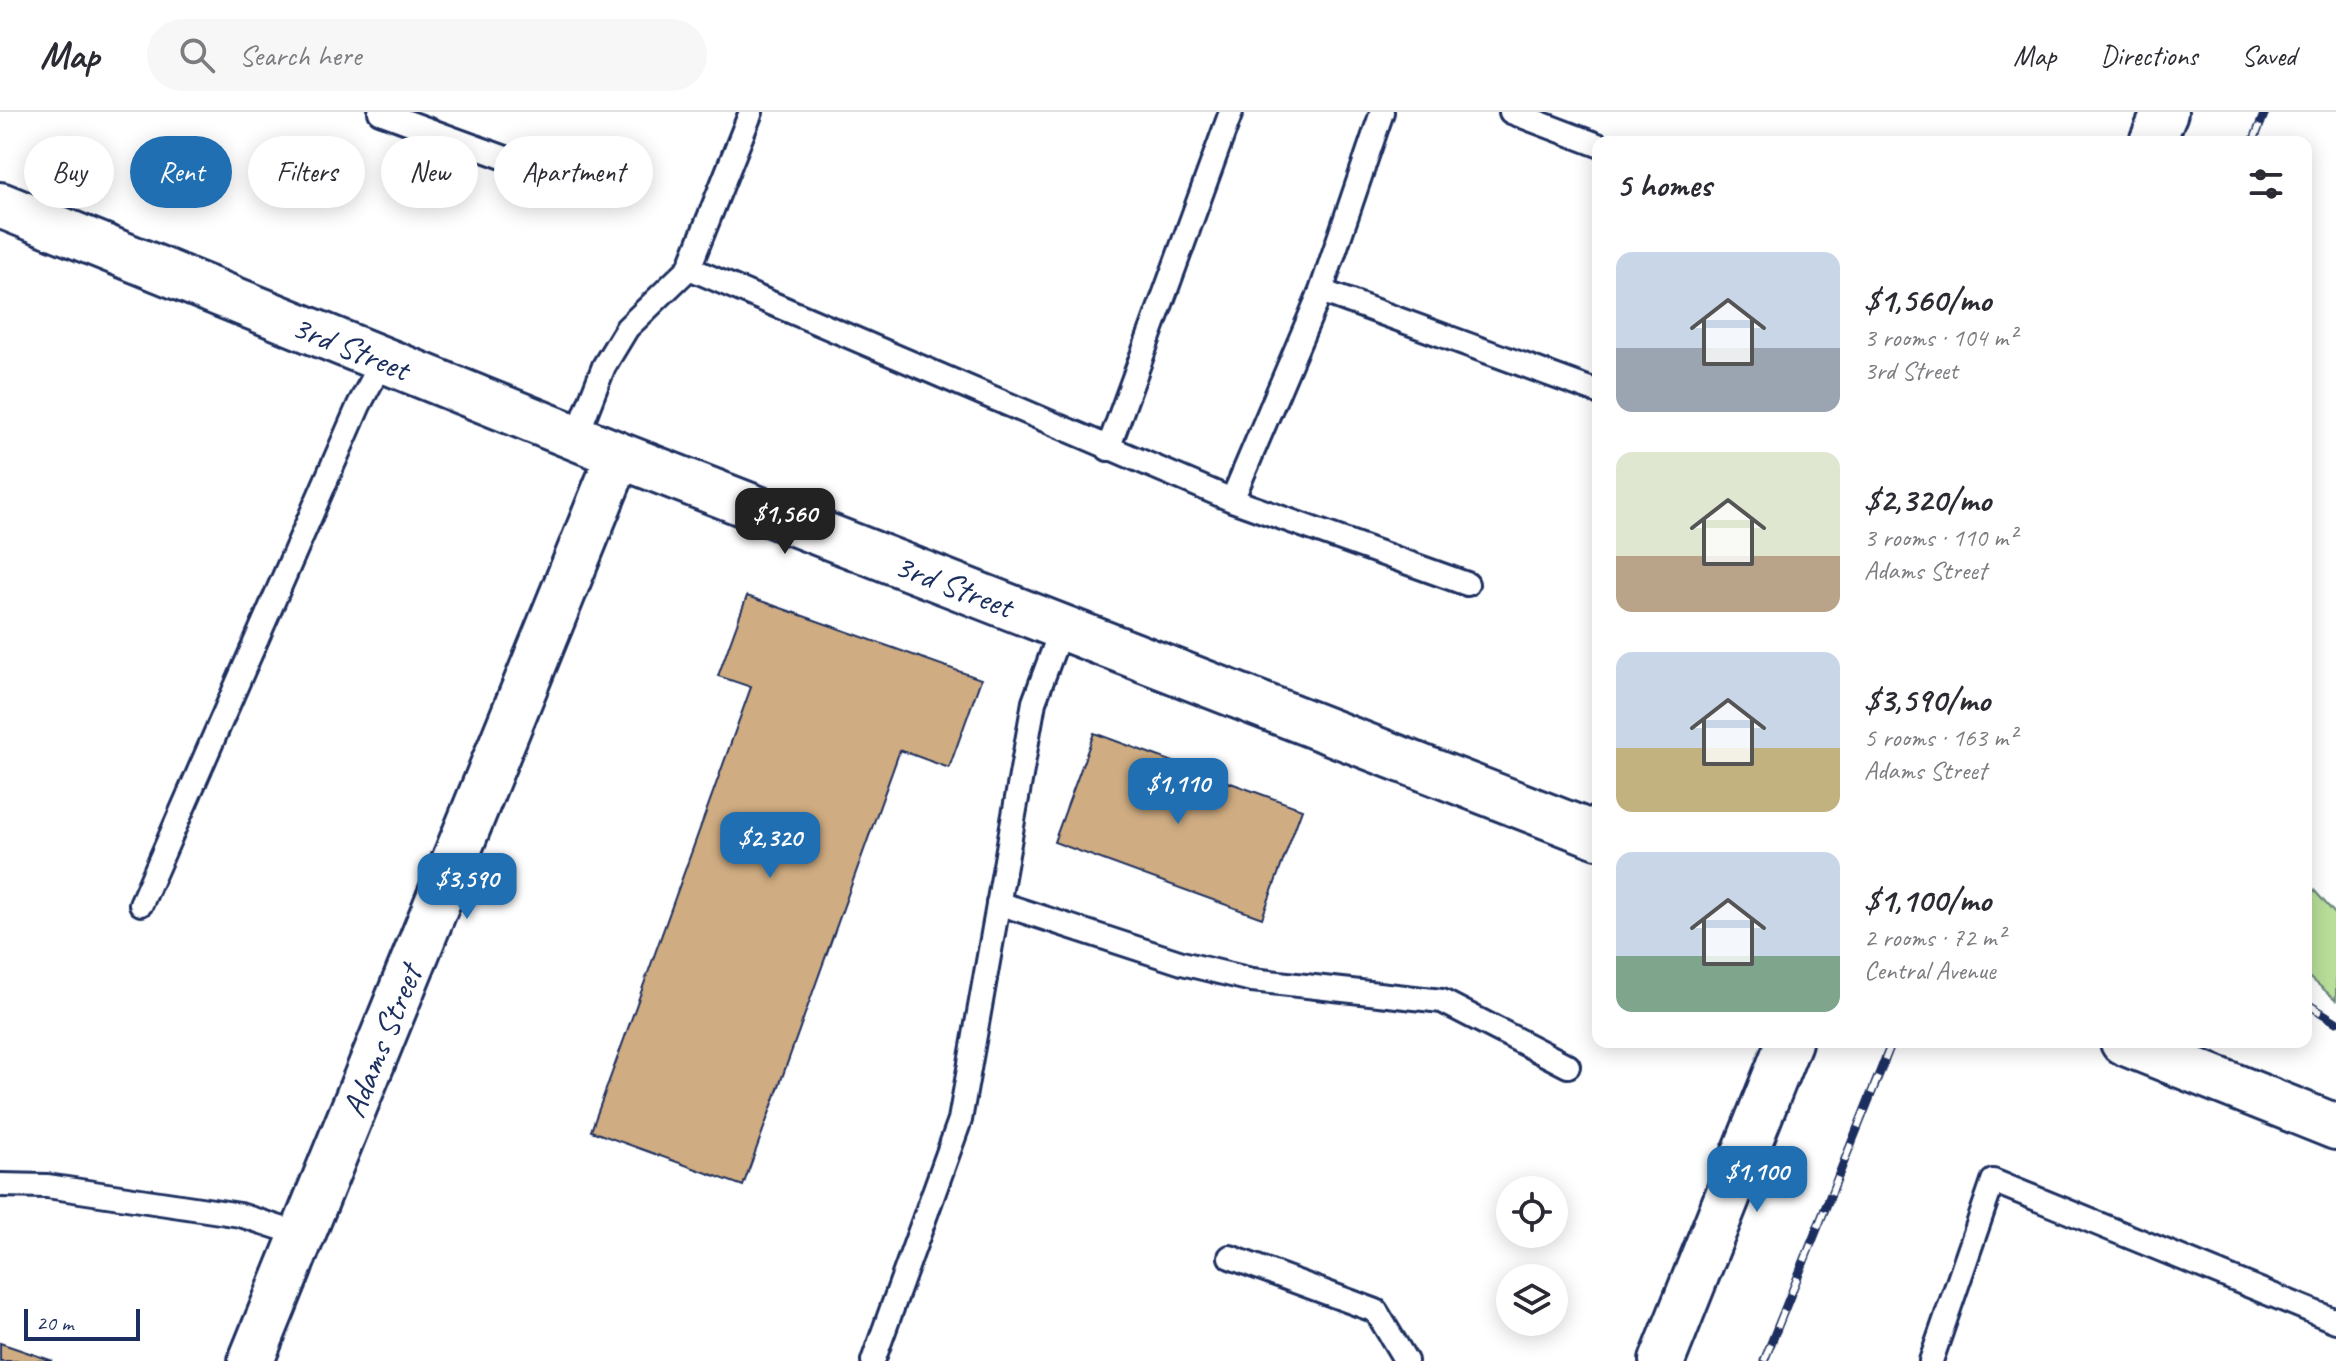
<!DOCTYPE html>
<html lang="en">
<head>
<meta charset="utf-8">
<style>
	:root { --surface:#fff; --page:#f7f7f7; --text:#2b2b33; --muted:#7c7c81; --line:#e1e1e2; --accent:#1f6fb2 }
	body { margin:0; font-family:Caveat,sans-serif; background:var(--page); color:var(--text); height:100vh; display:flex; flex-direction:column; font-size:30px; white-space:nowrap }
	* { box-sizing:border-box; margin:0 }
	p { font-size:26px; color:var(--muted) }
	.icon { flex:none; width:44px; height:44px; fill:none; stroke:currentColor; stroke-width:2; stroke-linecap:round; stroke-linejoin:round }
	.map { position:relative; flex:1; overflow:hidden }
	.panel { position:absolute; left:1592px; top:24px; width:720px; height:912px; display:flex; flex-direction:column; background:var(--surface); border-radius:16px; box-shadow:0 4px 20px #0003 }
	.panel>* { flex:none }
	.top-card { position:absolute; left:24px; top:24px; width:760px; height:72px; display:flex; gap:16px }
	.tools { position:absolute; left:1496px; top:1064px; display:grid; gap:16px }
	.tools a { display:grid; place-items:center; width:72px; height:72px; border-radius:50%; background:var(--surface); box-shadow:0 4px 20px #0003; font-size:40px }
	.scale { position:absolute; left:24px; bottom:20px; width:116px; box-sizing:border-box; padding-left:8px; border:4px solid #1b2f5e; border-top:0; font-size:22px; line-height:28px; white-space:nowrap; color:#1b2f5e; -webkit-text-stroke:6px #fff; paint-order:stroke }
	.price { position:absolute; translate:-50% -68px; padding:0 18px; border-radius:16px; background:var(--accent); color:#fff; font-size:26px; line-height:52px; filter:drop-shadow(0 2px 4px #0008) }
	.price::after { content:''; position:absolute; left:50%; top:48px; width:24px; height:18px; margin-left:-12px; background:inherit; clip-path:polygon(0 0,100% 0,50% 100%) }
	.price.current { background:#222; color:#fff }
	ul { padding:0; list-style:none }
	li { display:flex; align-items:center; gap:24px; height:200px; padding:0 24px }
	li span { display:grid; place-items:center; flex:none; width:224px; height:160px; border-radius:16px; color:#555 }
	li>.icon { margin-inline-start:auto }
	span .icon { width:96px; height:96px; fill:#fffc; stroke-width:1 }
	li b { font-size:34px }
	h2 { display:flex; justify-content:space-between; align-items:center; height:96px; padding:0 24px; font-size:34px }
	.tag { padding:0 28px; border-radius:36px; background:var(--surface); box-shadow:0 4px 20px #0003; font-size:28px; line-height:72px }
	.tag.current { background:var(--accent); color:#fff }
	header { display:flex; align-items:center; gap:48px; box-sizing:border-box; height:112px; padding:0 40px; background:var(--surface); border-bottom:2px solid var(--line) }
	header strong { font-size:38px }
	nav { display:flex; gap:44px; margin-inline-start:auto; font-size:28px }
	.search { width:560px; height:72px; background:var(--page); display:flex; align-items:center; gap:20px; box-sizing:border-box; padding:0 28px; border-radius:44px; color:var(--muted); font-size:30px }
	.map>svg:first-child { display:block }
	.grass { fill:#b8de99; stroke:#6a867c; stroke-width:2 }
	.building { fill:#cfac82; stroke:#1b2f5e; stroke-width:2 }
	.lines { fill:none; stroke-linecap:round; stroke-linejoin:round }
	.lane-casing { stroke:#1b2f5e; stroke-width:28 }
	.street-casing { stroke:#1b2f5e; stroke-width:50 }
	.secondary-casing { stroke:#1b2f5e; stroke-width:50 }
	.lane { stroke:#fff; stroke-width:22 }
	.street { stroke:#fff; stroke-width:44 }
	.secondary { stroke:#fff; stroke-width:44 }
	.rail-casing { stroke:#1b2f5e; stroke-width:9 }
	.rail { stroke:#fff; stroke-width:6; stroke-dasharray:18; stroke-linecap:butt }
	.labels { text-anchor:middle; stroke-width:7; stroke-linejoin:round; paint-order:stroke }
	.street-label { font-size:34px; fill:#1b2f5e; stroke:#fff }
</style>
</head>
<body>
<header>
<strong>Map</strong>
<div class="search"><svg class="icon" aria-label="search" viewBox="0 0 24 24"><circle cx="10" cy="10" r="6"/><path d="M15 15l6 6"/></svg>Search here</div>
<nav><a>Map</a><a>Directions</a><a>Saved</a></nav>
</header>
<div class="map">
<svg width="2336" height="1249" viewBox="0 0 2336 1249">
	<rect width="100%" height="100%" fill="#fff"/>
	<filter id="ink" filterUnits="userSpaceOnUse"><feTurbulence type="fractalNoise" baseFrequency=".0125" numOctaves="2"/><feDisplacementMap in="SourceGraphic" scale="16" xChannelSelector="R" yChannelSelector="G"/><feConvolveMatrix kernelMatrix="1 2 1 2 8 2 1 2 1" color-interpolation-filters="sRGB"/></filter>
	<g filter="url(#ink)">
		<path class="grass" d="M2306,769L2336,803V888L2306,862Z"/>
		<path class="building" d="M747,484L981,567L949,656L900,638L743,1074L591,1019L751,575L718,564Z
			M1094,621L1302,697L1262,806L1054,730Z
			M0,1231L53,1249H0Z"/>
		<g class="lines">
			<g class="lane-casing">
				<path id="lane" d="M380,0L598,80
					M1382,0L1321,179L1232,388L1467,472
					M1511,0L1598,33
					M689,156L1232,388
					M1321,179L1598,280
					M576,326L604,254L627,216L689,156L751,0
					M1108,337L1231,0
					M998,791L1182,851L1252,868L1442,889L1568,954
					M141,792L359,293L383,248
					M0,1073L47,1074L240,1103L302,1123
					M1230,1145L1376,1199L1406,1249
					M873,1249L960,1008L1034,590L1062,515
					M1931,1249L1993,1069L2336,1209"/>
			</g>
			<g class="street-casing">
				<path id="street" d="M0,93L619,343L1598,724
					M2123,930L2336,1015
					M251,1249L619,343"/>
			</g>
			<g class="secondary-casing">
				<path id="secondary" d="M2152,30L2165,0
					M1662,1249L1789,930"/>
			</g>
			<use href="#lane" class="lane"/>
			<use href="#street" class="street"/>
			<use href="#secondary" class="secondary"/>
			<g class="rail-casing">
				<path id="rail" d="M2253,30L2265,0
					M2306,891L2336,910
					M1764,1249L1892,930"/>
			</g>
			<use href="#rail" class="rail"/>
		</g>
	</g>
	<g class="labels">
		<g class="street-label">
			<text transform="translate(351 235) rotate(22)" y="12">3rd Street</text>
			<text transform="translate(954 473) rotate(21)" y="12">3rd Street</text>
			<text transform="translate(381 929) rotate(-68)" y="12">Adams Street</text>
		</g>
	</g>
</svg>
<div class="tools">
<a><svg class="icon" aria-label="locate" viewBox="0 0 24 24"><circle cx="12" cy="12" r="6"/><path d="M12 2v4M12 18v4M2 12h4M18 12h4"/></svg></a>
<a><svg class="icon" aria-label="layers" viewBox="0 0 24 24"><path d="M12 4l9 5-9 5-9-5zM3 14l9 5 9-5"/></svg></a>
</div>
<div class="scale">20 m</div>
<b class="price current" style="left:785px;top:444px">$1,560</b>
<b class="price" style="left:1178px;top:714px">$1,110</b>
<b class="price" style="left:770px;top:768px">$2,320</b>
<b class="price" style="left:467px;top:809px">$3,590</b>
<b class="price" style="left:1757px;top:1102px">$1,100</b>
<div class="top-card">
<a class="tag">Buy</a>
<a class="tag current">Rent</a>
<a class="tag">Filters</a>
<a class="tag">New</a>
<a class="tag">Apartment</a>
</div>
<section class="panel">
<h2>5 homes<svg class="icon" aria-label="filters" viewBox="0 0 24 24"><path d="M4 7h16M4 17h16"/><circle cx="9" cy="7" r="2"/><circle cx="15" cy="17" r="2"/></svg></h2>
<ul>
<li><span style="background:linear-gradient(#c9d6e8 60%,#9aa5b1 0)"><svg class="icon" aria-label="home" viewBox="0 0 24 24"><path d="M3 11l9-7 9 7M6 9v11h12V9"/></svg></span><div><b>$1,560/mo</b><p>3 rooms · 104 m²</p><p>3rd Street</p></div></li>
<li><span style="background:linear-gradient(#dfe7d0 65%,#b9a48a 0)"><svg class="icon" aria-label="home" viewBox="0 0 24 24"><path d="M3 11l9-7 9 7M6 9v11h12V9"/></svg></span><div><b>$2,320/mo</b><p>3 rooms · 110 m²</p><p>Adams Street</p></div></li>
<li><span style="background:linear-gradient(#c9d6e8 60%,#c2b280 0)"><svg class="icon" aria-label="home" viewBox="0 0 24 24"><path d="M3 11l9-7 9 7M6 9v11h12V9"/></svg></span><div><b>$3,590/mo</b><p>5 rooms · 163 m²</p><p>Adams Street</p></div></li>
<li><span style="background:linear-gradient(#c9d6e8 65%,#7fa58c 0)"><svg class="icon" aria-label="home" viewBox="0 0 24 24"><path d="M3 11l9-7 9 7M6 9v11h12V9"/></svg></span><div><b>$1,100/mo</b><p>2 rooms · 72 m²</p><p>Central Avenue</p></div></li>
</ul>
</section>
</div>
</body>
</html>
